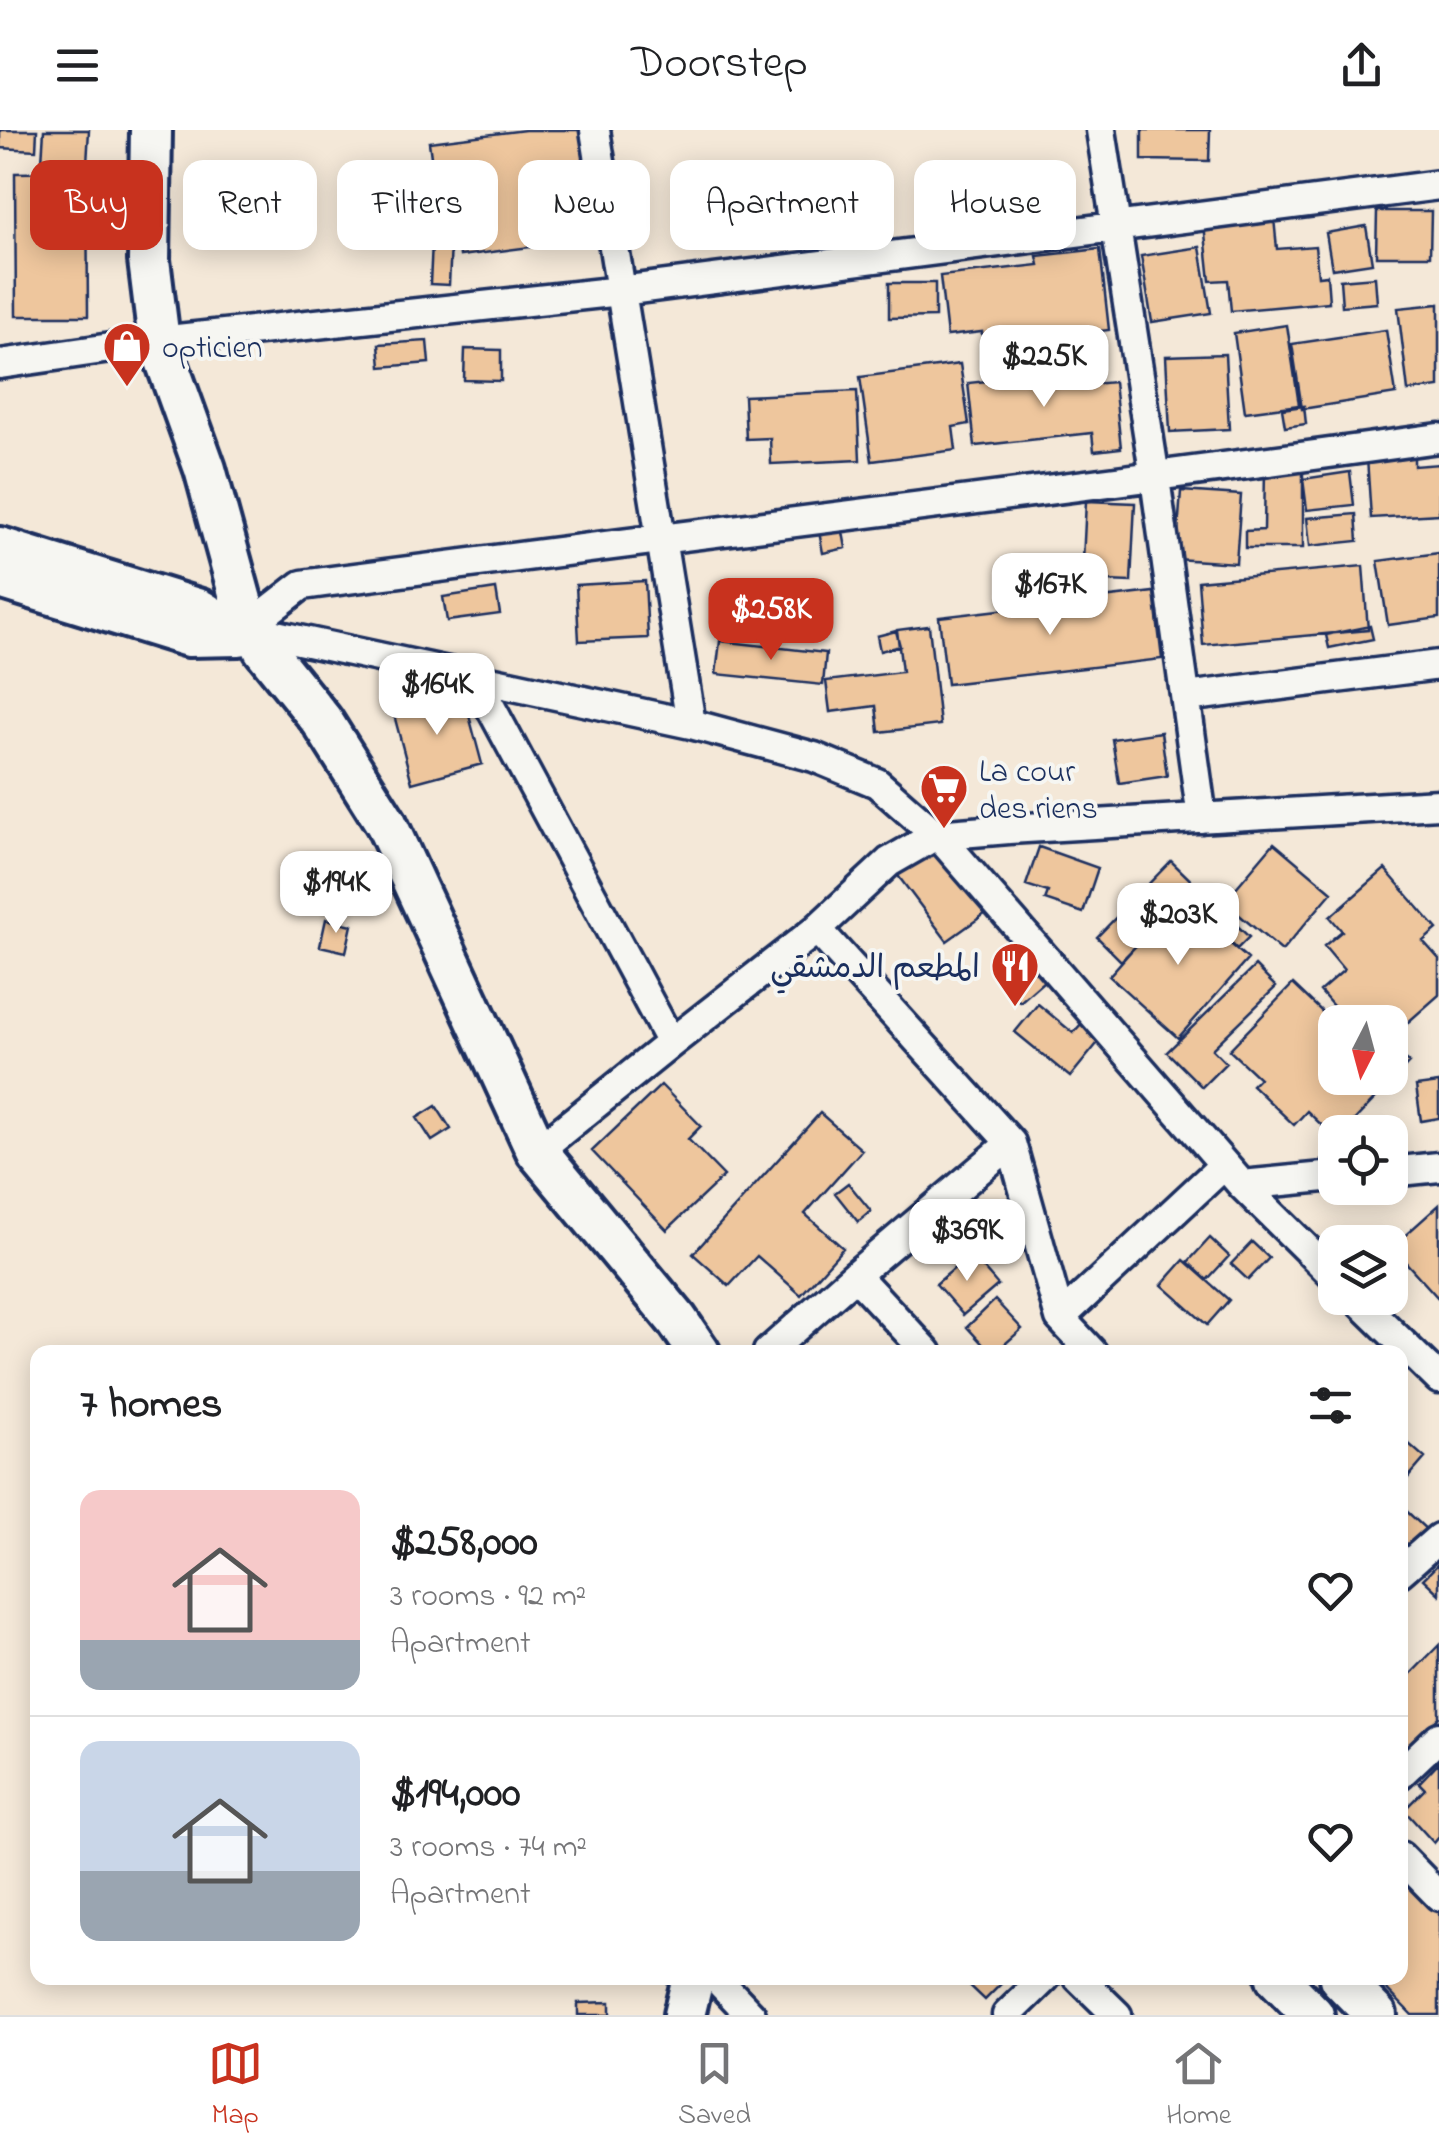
<!DOCTYPE html>
<html lang="en">
<head>
<meta charset="utf-8">
<style>
	:root { --surface:#fff; --page:#f6f6f6; --text:#202124; --muted:#757577; --line:#e0e0e0; --accent:#c8321e }
	body { margin:0; font-family:"Indie Flower","Playpen Sans Arabic",sans-serif; background:var(--page); color:var(--text); height:100vh; display:flex; flex-direction:column; font-size:38px; white-space:nowrap }
	* { box-sizing:border-box; margin:0 }
	p { font-size:32px; color:var(--muted) }
	.icon { flex:none; width:55px; height:55px; fill:none; stroke:currentColor; stroke-width:2; stroke-linecap:round; stroke-linejoin:round }
	.map { position:relative; flex:1; overflow:hidden }
	.sheet { position:absolute; left:30px; top:1215px; width:1378px; height:640px; display:flex; flex-direction:column; background:var(--surface); border-radius:20px; box-shadow:0 5px 25px #0003 }
	.sheet>* { flex:none }
	.banner { position:absolute; left:30px; top:30px; width:1380px; height:90px; display:flex; gap:20px }
	.needle { width:65px; rotate:186deg }
	.tools { position:absolute; left:1318px; top:875px; display:grid; gap:20px }
	.tools a { display:grid; place-items:center; width:90px; height:90px; border-radius:20px; background:var(--surface); box-shadow:0 5px 25px #0003; font-size:50px }
	.price { position:absolute; translate:-50% -85px; padding:0 22px; border-radius:20px; background:#fff; color:#222; font-size:32px; line-height:65px; filter:drop-shadow(0 2px 5px #0008) }
	.price::after { content:''; position:absolute; left:50%; top:60px; width:30px; height:22px; margin-left:-15px; background:inherit; clip-path:polygon(0 0,100% 0,50% 100%) }
	.price.selected { background:var(--accent); color:#fff }
	ul { padding:0; list-style:none }
	li { display:flex; align-items:center; gap:30px; height:250px; padding:0 50px }
	li+li { border-top:2px solid var(--line) }
	li span { display:grid; place-items:center; flex:none; width:280px; height:200px; border-radius:20px; color:#555 }
	li>.icon { margin-inline-start:auto }
	span .icon { width:120px; height:120px; fill:#fffc; stroke-width:1 }
	li b { font-size:42px }
	h2 { display:flex; justify-content:space-between; align-items:center; height:120px; padding:0 50px; font-size:42px }
	.chip { padding:0 35px; border-radius:20px; background:var(--surface); box-shadow:0 5px 25px #0003; font-size:35px; line-height:90px }
	.chip.selected { background:var(--accent); color:#fff }
	header { display:flex; justify-content:space-between; align-items:center; height:130px; padding:0 50px; background:var(--surface); font-size:45px; font-weight:600 }
	.menu { display:flex; justify-content:space-around; align-items:center; height:140px; border-top:2px solid var(--line); background:var(--surface); font-size:28px; color:var(--muted) }
	.menu a { display:grid; justify-items:center; gap:5px }
	.menu .selected { color:var(--accent) }
	.map>svg:first-child { display:block }
	.building { fill:#eec69d; stroke:#1b2f5e; stroke-width:2.5 }
	.lines { fill:none; stroke-linecap:round; stroke-linejoin:round }
	.street-casing { stroke:#1b2f5e; stroke-width:35 }
	.secondary-casing { stroke:#1b2f5e; stroke-width:48 }
	.street { stroke:#f6f6f2; stroke-width:28 }
	.secondary { stroke:#f6f6f2; stroke-width:40 }
	.labels { text-anchor:middle; stroke-width:8; stroke-linejoin:round; paint-order:stroke }
	.poi-label { font-size:32px; fill:#1b2f5e; stroke:#f6f6f2; text-anchor:start }
</style>
</head>
<body>
<header><svg class="icon" aria-label="menu" viewBox="0 0 24 24"><path d="M4 6h16M4 12h16M4 18h16"/></svg>Doorstep<svg class="icon" aria-label="share" viewBox="0 0 24 24"><path d="M12 15V3M7 8l5-5 5 5M5 13v7h14v-7"/></svg></header>
<div class="map">
<svg width="1439" height="1885" viewBox="0 0 1439 1885">
	<rect width="100%" height="100%" fill="#f4e8d8"/>
	<filter id="ink" filterUnits="userSpaceOnUse"><feTurbulence type="fractalNoise" baseFrequency=".01" numOctaves="2"/><feDisplacementMap in="SourceGraphic" scale="20" xChannelSelector="R" yChannelSelector="G"/><feConvolveMatrix kernelMatrix="1 2 1 2 8 2 1 2 1" color-interpolation-filters="sRGB"/></filter>
	<g filter="url(#ink)">
		<path class="building" d="M0,0H37L36,20L0,18Z
			M44,0H89L87,34L42,32Z
			M525,0H580L594,109L460,126L458,108L442,110L429,12Z
			M1142,0H1210L1209,31L1142,30Z
			M87,42L88,186H16L15,43Z
			M1377,81H1431L1430,126H1376Z
			M1274,88L1277,119L1315,116L1318,146L1327,145L1329,172L1231,181L1228,150L1210,151L1204,94Z
			M1366,96L1372,133L1332,139L1326,103Z
			M432,112L451,113L449,155L430,154Z
			M1200,117L1211,183L1152,192L1141,126Z
			M1100,119L1109,200L983,215L982,202L947,206L940,146L1039,135L1037,126Z
			M1375,147L1377,173L1342,176L1340,150Z
			M889,153H935V187L889,188Z
			M1439,174V257L1408,261L1398,178Z
			M1287,195L1299,275L1245,282L1234,203Z
			M1386,200L1396,264L1302,279L1292,214Z
			M427,211L429,233L381,237L379,214Z
			M465,219L501,220V251L464,250Z
			M1225,224L1229,299L1170,302L1166,226Z
			M960,234L969,294L953,297L956,320L872,331L860,247Z
			M1079,241L1081,255L1114,252L1121,318L1094,321L1092,303L975,316L968,253Z
			M857,261L860,330L771,334L770,308L746,309L744,266Z
			M1304,276L1306,294L1285,297L1282,279Z
			M1414,325V336L1439,334V384L1371,388L1367,328Z
			M1265,338H1303V418H1245V401L1264,400Z
			M1350,342L1354,375L1307,380L1303,349Z
			M1181,361L1241,365L1236,433L1176,429Z
			M1086,371L1135,373L1131,452L1082,450Z
			M1356,384L1358,411L1310,416L1307,388Z
			M840,386L846,418L823,423L817,391Z
			M1439,423V488L1388,495L1378,431Z
			M1363,436L1368,500L1203,515L1198,451Z
			M645,451L648,508L579,511L576,455Z
			M496,459L500,484L447,491L443,467Z
			M1154,462L1162,529L947,554L939,487Z
			M929,496L940,595L879,602L876,576L830,582L826,551L902,542L897,500Z
			M1370,496L1373,509L1329,518L1326,505Z
			M896,501L900,516L880,521L877,506Z
			M720,511L826,523L823,555L716,544Z
			M463,563L482,634L412,653L393,581Z
			M1161,602L1167,646L1119,653L1112,609Z
			M934,709L989,781L947,811L893,739Z
			M1274,713L1332,762L1282,821L1224,772Z
			M1039,717L1098,738L1083,783L1045,770L1048,762L1026,755Z
			M1171,731L1249,807L1237,819L1184,767L1121,831L1097,807Z
			M1385,739L1437,799L1423,811L1439,829V865L1390,908V892H1347L1320,861L1344,840L1324,816L1342,801L1330,787Z
			M1178,768L1248,829L1178,908L1109,846Z
			M326,789L352,795L346,822L320,816Z
			M1024,813L1051,845L1020,872L993,840Z
			M1255,836L1276,857L1212,919L1226,933L1202,957L1167,922Z
			M1293,854L1335,894V948H1390V915L1409,933L1343,1002H1335V1008L1307,981L1294,995L1252,955L1259,948L1229,920Z
			M1038,874L1073,903L1082,893L1101,909L1070,947L1015,902Z
			M1439,953V988L1421,991L1416,956Z
			M661,955L701,996L688,1009L724,1046L667,1100L592,1021Z
			M436,976L451,999L432,1011L417,988Z
			M820,983L862,1020L805,1084L843,1118L801,1165L757,1126L729,1156L693,1124Z
			M848,1053L871,1081L858,1092L835,1063Z
			M1439,1075V1169L1392,1117Z
			M1210,1108L1229,1126L1207,1150L1188,1132Z
			M1252,1112L1269,1128L1248,1150L1231,1134Z
			M971,1124L998,1155L963,1185L936,1154Z
			M1184,1130L1229,1170L1207,1195L1162,1155Z
			M995,1170L1022,1199L996,1222H990L967,1197Z
			M1400,1306L1425,1328L1400,1357Z
			M1400,1375L1429,1402L1400,1432Z
			M1439,1433V1464L1423,1449Z
			M1439,1515V1587L1400,1627V1555Z
			M1439,1632V1707L1434,1713L1404,1680L1425,1659L1419,1653Z
			M1408,1748L1439,1780V1885H1412L1376,1848H1400V1756Z
			M962,1848H1007L985,1870Z
			M610,1872V1885H578V1873Z"/>
		<g class="lines">
			<g class="street-casing">
				<path id="street" d="M595,0L691,594
					M1101,0L1155,348L1202,688
					M0,234L159,211L621,161L1439,55
					M257,490L302,455C681,405 1060,361 1439,308
					M271,504L691,594L814,627L877,653L944,712L1242,1055L1335,1147
					M475,548L671,913
					M1186,567L1439,535
					M817,799L1011,1013L1060,1188L1092,1222
					M537,1021L671,913L817,799L889,732L936,705L1009,699L1439,674
					M1390,1042L1439,1037
					M1242,1055L1335,1046
					M855,1145L927,1222
					M1356,1168L1439,1249
					M1060,1188L1224,1035
					M768,1222L855,1145L1011,1013
					M1400,1442L1439,1408
					M1400,1644L1439,1607
					M1400,1726L1439,1766
					M716,1848L751,1885
					M1079,1848L1117,1885
					M1007,1885L1045,1848"/>
			</g>
			<g class="secondary-casing">
				<path id="secondary" d="M151,0L149,130L159,211L205,339L247,492
					M0,418L200,480L239,505L188,506L0,448
					M264,519L322,591L386,693L537,1021L677,1190L699,1222
					M1277,1848L1313,1885
					M1340,1848L1376,1885
					M684,1885L693,1848"/>
			</g>
			<use href="#street" class="street"/>
			<use href="#secondary" class="secondary"/>
		</g>
	</g>
	<defs>
		<g id="shop-pin" transform="scale(2.5)"><path d="M0 17L-7.5 6A9.5 9.5 0 1 1 7.5 6Z" fill="#c8321e" stroke="#f6f6f2"/><path d="M-5-2.5h2.3a2.7 3.5 0 0 1 5.4 0H5L5.5 6h-11ZM-1.5-2.5h3a1.5 2.3 0 0 0-3 0Z" fill="#fff"/></g>
		<g id="supermarket-pin" transform="scale(2.5)"><path d="M0 17L-7.5 6A9.5 9.5 0 1 1 7.5 6Z" fill="#c8321e" stroke="#f6f6f2"/><path d="M-6-5.5h2.5l.6 2H6L4.5 2H-2.5L-4.4-4H-6ZM-1.5 3.2a1.3 1.3 0 1 0 .1 0ZM3 3.2a1.3 1.3 0 1 0 .1 0Z" fill="#fff"/></g>
		<g id="restaurant-pin" transform="scale(2.5)"><path d="M0 17L-7.5 6A9.5 9.5 0 1 1 7.5 6Z" fill="#c8321e" stroke="#f6f6f2"/><path d="M-5-6h1v4h1v-4h1v4h1v-4h1v5L-1.5 .5V6h-2V.5L-5-1ZM5-6V6H3V1.5H1.5Q1.5-4 5-6Z" fill="#fff"/></g>
	</defs>
	<g fill-rule="evenodd">
		<use href="#shop-pin" x="127" y="216"/>
		<use href="#supermarket-pin" x="944" y="658"/>
		<use href="#restaurant-pin" x="1015" y="836"/>
	</g>
	<g class="labels">
		<g class="poi-label">
			<text x="162" y="227">opticien</text>
			<text x="979" y="651">La cour<tspan x="979" dy="37">des riens</tspan></text>
			<text x="980" y="847" text-anchor="end">المطعم الدمشقي</text>
		</g>
	</g>
</svg>
<div class="tools">
<a><svg class="needle" viewBox="-14 -14 28 28"><path d="M0-13l5 13h-10z" fill="#e53935"/><path d="M0 13l5-13h-10z" fill="#757577"/></svg></a>
<a><svg class="icon" aria-label="locate" viewBox="0 0 24 24"><circle cx="12" cy="12" r="6"/><path d="M12 2v4M12 18v4M2 12h4M18 12h4"/></svg></a>
<a><svg class="icon" aria-label="layers" viewBox="0 0 24 24"><path d="M12 4l9 5-9 5-9-5zM3 14l9 5 9-5"/></svg></a>
</div>
<b class="price" style="left:1044px;top:280px">$225K</b>
<b class="price" style="left:1050px;top:508px">$167K</b>
<b class="price selected" style="left:771px;top:533px">$258K</b>
<b class="price" style="left:437px;top:608px">$164K</b>
<b class="price" style="left:336px;top:806px">$194K</b>
<b class="price" style="left:1178px;top:838px">$203K</b>
<b class="price" style="left:967px;top:1154px">$369K</b>
<div class="banner">
<a class="chip selected">Buy</a>
<a class="chip">Rent</a>
<a class="chip">Filters</a>
<a class="chip">New</a>
<a class="chip">Apartment</a>
<a class="chip">House</a>
</div>
<section class="sheet">
<h2>7 homes<svg class="icon" aria-label="filters" viewBox="0 0 24 24"><path d="M4 7h16M4 17h16"/><circle cx="9" cy="7" r="2"/><circle cx="15" cy="17" r="2"/></svg></h2>
<ul>
<li><span style="background:linear-gradient(#f6c9c9 75%,#9aa5b1 0)"><svg class="icon" aria-label="home" viewBox="0 0 24 24"><path d="M3 11l9-7 9 7M6 9v11h12V9"/></svg></span><div><b>$258,000</b><p>3 rooms · 92 m²</p><p>Apartment</p></div><svg class="icon" aria-label="heart" viewBox="0 0 24 24"><path d="M12 20l-8-8c-3-5 5-10 8-4 3-6 11-1 8 4z"/></svg></li>
<li><span style="background:linear-gradient(#c9d6e8 65%,#9aa5b1 0)"><svg class="icon" aria-label="home" viewBox="0 0 24 24"><path d="M3 11l9-7 9 7M6 9v11h12V9"/></svg></span><div><b>$194,000</b><p>3 rooms · 74 m²</p><p>Apartment</p></div><svg class="icon" aria-label="heart" viewBox="0 0 24 24"><path d="M12 20l-8-8c-3-5 5-10 8-4 3-6 11-1 8 4z"/></svg></li>
</ul>
</section>
</div>
<nav class="menu">
<a class="selected"><svg class="icon" aria-label="map" viewBox="0 0 24 24"><path d="M3 6l6-2 6 2 6-2v14l-6 2-6-2-6 2zM9 4v14M15 6v14"/></svg>Map</a>
<a><svg class="icon" aria-label="saved" viewBox="0 0 24 24"><path d="M7 4h10v16l-5-4-5 4z"/></svg>Saved</a>
<a><svg class="icon" aria-label="home" viewBox="0 0 24 24"><path d="M3 11l9-7 9 7M6 9v11h12V9"/></svg>Home</a>
</nav>
</body>
</html>
